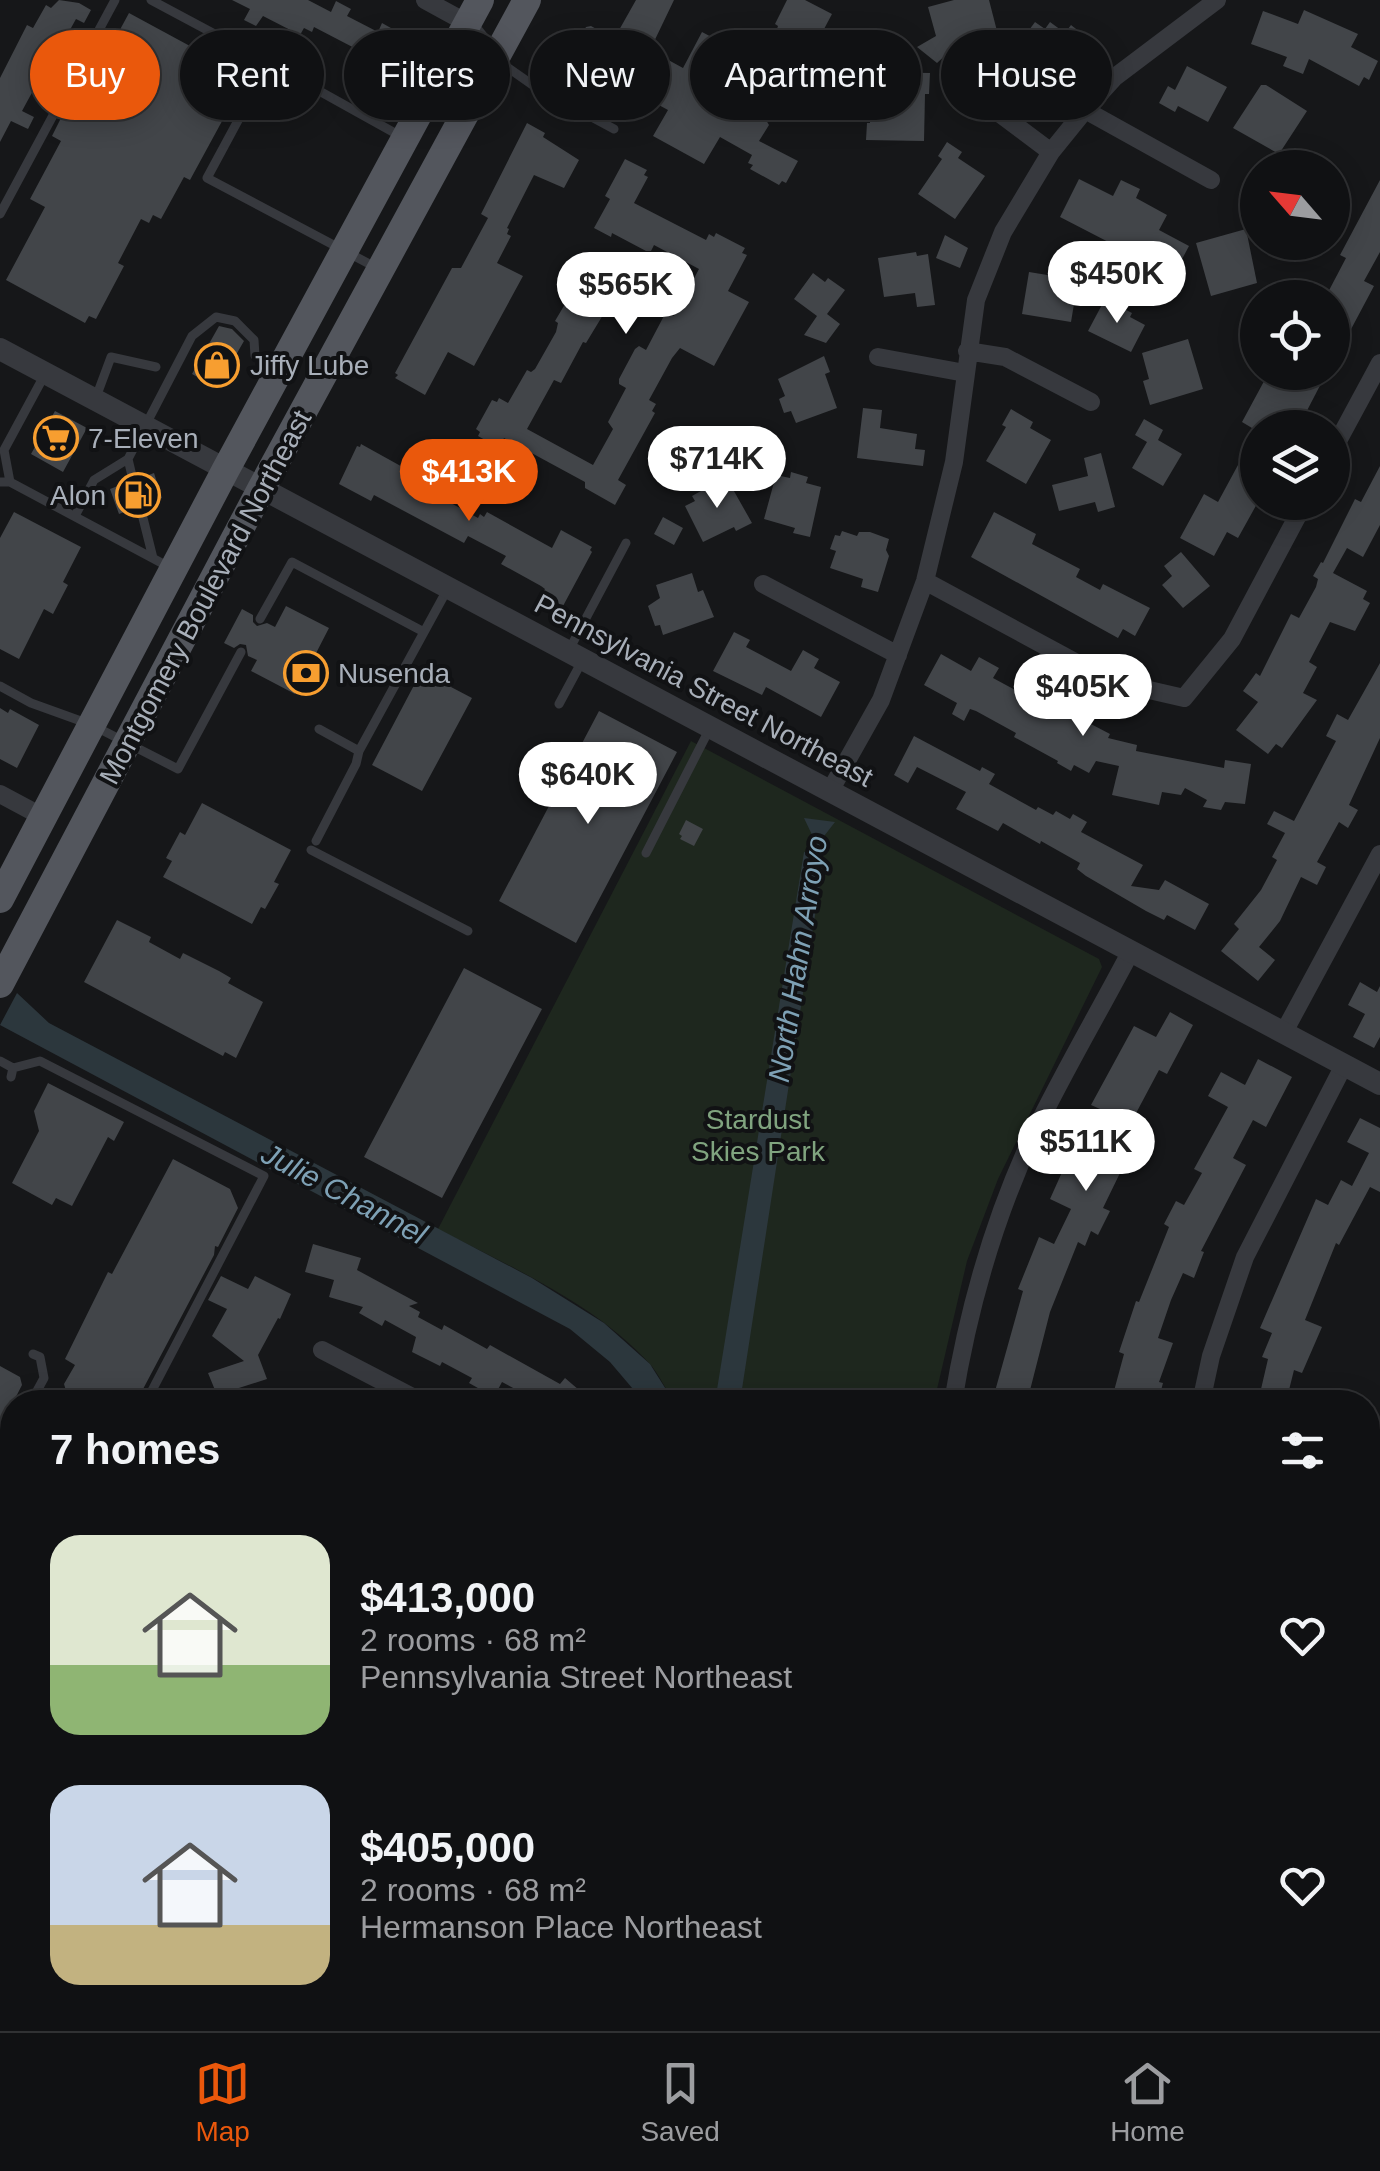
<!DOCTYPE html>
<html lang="en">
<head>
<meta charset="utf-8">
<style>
	:root { --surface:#101113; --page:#1e1f21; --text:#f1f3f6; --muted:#9c9da0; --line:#303133; --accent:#ea580c }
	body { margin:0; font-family:Helvetica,sans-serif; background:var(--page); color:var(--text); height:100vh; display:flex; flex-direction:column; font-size:38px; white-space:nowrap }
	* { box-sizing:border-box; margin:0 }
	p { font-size:32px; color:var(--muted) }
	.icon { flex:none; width:55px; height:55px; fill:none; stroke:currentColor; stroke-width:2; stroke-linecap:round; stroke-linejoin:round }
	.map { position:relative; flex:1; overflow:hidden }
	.panel { position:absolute; left:0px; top:1390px; width:1380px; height:642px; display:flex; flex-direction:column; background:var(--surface); border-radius:40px 40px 0 0; box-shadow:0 5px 25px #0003,0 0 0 2px var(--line) }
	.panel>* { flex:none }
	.top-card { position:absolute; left:30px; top:30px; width:1320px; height:90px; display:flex; gap:20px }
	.needle { width:65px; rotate:298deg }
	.controls { position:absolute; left:1240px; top:150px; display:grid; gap:20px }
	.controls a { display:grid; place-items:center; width:110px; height:110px; border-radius:50%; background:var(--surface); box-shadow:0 5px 25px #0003,0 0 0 2px var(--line); font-size:50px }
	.price { position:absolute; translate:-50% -85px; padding:0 22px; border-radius:35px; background:#fff; color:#222; font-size:32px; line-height:65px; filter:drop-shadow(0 2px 5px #0008) }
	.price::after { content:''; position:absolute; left:50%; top:60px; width:30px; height:22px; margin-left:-15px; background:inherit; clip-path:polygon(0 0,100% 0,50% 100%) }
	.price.selected { background:var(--accent); color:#fff }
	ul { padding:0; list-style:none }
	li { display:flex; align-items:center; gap:30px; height:250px; padding:0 50px }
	li span { display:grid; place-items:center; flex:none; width:280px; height:200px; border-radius:30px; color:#555 }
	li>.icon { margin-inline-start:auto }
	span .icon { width:120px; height:120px; fill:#fffc; stroke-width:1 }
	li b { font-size:42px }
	h2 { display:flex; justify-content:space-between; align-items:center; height:120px; padding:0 50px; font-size:42px }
	.chip { padding:0 35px; border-radius:45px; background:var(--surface); box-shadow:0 5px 25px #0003,0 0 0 2px var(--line); font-size:35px; line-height:90px }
	.chip.selected { background:var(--accent); color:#fff }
	.tab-bar { display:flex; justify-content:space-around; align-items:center; height:140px; border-top:2px solid var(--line); background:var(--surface); font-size:28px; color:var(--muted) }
	.tab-bar a { display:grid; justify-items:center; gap:5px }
	.tab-bar .selected { color:var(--accent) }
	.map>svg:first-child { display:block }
	.green { fill:#1e271e }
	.water { fill:#2c373d }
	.building { fill:#424549 }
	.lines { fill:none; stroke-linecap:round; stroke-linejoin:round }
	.service { stroke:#37393e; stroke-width:9 }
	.minor { stroke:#37393e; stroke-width:18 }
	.tertiary { stroke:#37393e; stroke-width:22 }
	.primary { stroke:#53565d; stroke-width:28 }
	.labels { text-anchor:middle; stroke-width:8; stroke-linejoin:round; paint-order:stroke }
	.poi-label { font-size:28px; fill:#a8afb9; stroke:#111214; text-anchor:start }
	.street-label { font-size:28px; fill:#a8afb9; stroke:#111214 }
	.park-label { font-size:28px; fill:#80a47f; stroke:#111214 }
	.water-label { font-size:30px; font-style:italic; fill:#7ea1b5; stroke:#111214 }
</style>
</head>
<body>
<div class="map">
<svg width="1380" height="2031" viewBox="0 0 1380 2031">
	<rect width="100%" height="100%" fill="#161719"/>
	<path class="green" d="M691,741L1099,959L1102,967L998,1179L967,1261L934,1402H674C666,1390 659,1374 649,1363C593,1302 510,1267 438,1229Z"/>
	<path class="water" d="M804,818L835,822L821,840L818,855L824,857L740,1402H715L804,852L812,854L814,839Z
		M17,993L49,1023L532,1278L604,1323L650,1364L674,1402H644L610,1362L570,1329L0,1025Z"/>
	<path class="building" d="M59,0L79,3L91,10L84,23L76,19L66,37L59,33L44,62L47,65L22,111L34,117L28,129L11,121L0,142V78L27,25L33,28L46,5L51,8Z
		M232,0H308L331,12L336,1L351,9L347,16L378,32L382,23L398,32L395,37L414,47L394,85L382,79L389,66L314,27L312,32L304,28L300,35L263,16L256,26L244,20L250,9Z
		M636,0H674L650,50L683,68L702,32L742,53L734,70L710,57L698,80L766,120L769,125L759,141L798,161L786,183L782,181L779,185L750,169L753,165L748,163L752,155L720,137L704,164L653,136L668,110L570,57L586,27L591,26L614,39Z
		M787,0H805L832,14L815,46L777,29L778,26L775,24Z
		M954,0H989L997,31L970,39L972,44L949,52L937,63L917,47L936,36L928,7Z
		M1304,10L1358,34L1351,47L1378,61L1369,80L1364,77L1359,86L1309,59L1303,74L1283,66L1287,57L1251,44L1263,11L1298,24Z
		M129,13L225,65L205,101L227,112L190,180L184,177L161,219L153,215L149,223L141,219L118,263L124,266L96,319L89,316L85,323L6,280L45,207L30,199L61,141L52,136L67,106L76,111Z
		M1035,22L1045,29L1050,22L1065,33L1071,25L1085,36L1061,66L1049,58L1037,75L1010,56Z
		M1187,66L1227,87L1208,122L1178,106L1175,112L1159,103L1168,86L1175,90Z
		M871,72L930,73L929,94H925L924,141L866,140L867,123H870Z
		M1261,85H1266L1307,111L1279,154L1233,128Z
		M527,123L545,133L543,137L579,160L564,188L534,175L507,228L509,229L507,234L511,236L497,263L523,276L474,366L448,352L425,395L395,378L398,375L395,373L452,268H461L488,218L481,214Z
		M947,142L962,152L958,158L985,176L955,219L918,194L942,159L938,156Z
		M625,159L647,170L644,175L648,177L634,203L706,240L709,234L714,237L716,233L745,248L742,253L747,255L728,291L749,302L714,366L680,348L672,358L649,400L656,404L652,411L655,413L618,480L626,485L615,505L585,488V482L504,438L499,448L478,436L480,432L476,429L492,400L497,402L499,398L508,403L527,370L531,372L535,369L556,332L558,323L555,321L568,299L570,300L591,264L594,265L598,257L625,272L626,277L586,343L583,342L561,383L554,380L527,429L593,465L613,429L608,422L626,388L619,384V379L635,349L639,346L646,350L666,312L674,316L699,269L654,245L651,251H646L612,233L611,237L594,228L610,199L605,196Z
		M1079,179L1113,196L1121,180L1140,189L1136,198L1167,215L1159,230L1189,246L1172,278L1144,263L1140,270L1122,260L1126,254L1119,251L1120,248L1060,217Z
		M1380,180V252L1364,281L1374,286L1349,333L1332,324V298H1325L1346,258L1340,255Z
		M1246,229L1257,283L1211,296L1196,243Z
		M945,235L968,248L960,268L936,258Z
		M916,252L917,256L928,254L935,305L917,307L915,293L884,297L878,258Z
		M1029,272L1078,280L1071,322L1022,314Z
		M813,273L825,282L828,278L845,290L827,314L840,324L826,343L804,335L817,316L794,299Z
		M1105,299L1132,313L1130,317L1145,325L1131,352L1088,331Z
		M219,326L232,329L244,341L217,388L192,374Z
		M1188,339L1203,389L1150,405L1143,381L1149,379L1142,353Z
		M824,356L830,372L825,374L837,408L796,423L791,411L784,413L779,399L785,396L778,379Z
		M1269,372H1327L1298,428H1252L1242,422Z
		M863,408L882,410L880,428L917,434L915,449L925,450L923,466L857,458Z
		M1011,409L1033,422L1030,428L1051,440L1026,484L986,461L1006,427L1002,425Z
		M55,411L87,428L63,472L31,454Z
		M1144,419L1163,430L1158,440L1182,454L1163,486L1132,468L1147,442L1135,435Z
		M1258,428V502L1238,538L1227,532L1214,556L1180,538L1204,494L1218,502Z
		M361,444L444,490L440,497L478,518L480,514L484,517L487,512L552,548L561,530L592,547L590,550L592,552L563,606L542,594L545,589L541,586L501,564L506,556L468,536L464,543L374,495L371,501L339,484L357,446L360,447Z
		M1101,453L1115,507L1098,512L1095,502L1059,511L1052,485L1088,476L1084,458Z
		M1380,466V525L1363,557L1347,548L1333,573L1367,591L1363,599L1370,603L1355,631L1330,622L1309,662L1317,667L1303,693L1317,700L1282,748L1276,744L1268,754L1236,730L1258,702L1243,691L1256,673L1260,676L1291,614L1299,618L1316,587L1318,579L1313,576L1321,562L1323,563L1355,499L1361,502Z
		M791,472L808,477L806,483L821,487L810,537L793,533L795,528L764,519L776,475L790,478Z
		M154,473L162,498L148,503L137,498L132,509L119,514L110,489L126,483L136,488L141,478Z
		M726,477L752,523L736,531L734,527L703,542L685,506L695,501L692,496Z
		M14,512L81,547L63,582L68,585L53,614L44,609L19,659L0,649V538Z
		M994,512L1036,534L1032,544L1080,569L1076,577L1100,590L1103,584L1150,608L1135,636L1123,629L1118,638L971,557Z
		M663,517L683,528L674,545L654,534Z
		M842,531L857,536L859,532H870L889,539L886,550L889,556L878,592L861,587L863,579L830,568L836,551L830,549L835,535L840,536Z
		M1181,552L1210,586L1183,608L1162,585L1172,576L1164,566Z
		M692,573L698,592L703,590L714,617L663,635L660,625L655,626L648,606L660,598L656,585Z
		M286,606L329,628L295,694L251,671L257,660L248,656L246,645L240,644L234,648L224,643L242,609L253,615V622L257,626L267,623L275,627Z
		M734,632L750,640L746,647L791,671L803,650L819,659L814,668L840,682L821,717L766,687L762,695L713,671Z
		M941,654L971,671L979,657L999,668L993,678L1034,700L1040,688L1085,713L1083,717L1089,723L1110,734L1108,738L1137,745L1136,751L1224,768L1225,760L1251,764L1245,804L1225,802L1221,810L1203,807L1207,800L1185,788L1181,795L1162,792L1159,805L1112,795L1119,766L1096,761L1089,773L1074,765L1071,771L1057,763L1058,761L1014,737L1016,733L976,711L970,709L964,721L952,714L957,703L924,685Z
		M1380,663V738L1349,805L1358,810L1348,828L1339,822L1317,862L1326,867L1317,885L1301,877L1280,921L1259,947L1275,960L1258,981L1221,951L1239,929L1234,924L1261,890L1277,860L1272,857L1285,833L1267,824L1274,811L1294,821L1336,741L1326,736L1337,714L1348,720Z
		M421,672L439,681L442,676L454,682L451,687L472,698L422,791L372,765Z
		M0,708L8,713L10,709L39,725L17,768L0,759Z
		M599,711L677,752L576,943L499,901Z
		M914,736L980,771L982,767L995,774L989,784L1036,810L1038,807L1053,815L1056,811L1070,819L1073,814L1087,822L1081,832L1143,865L1131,886L1159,890L1165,880L1209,904L1195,930L1167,915L1164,920L1146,911L1086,876L1077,869L1080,863L1041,841L1040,844L1003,823L998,831L956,809L966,792L917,767L908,783L894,775Z
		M202,803L291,850L274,882L279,884L265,909L261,907L252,924L163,877L172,861L166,858L180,832L185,835Z
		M686,820L703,829L694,846L680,839L682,836L679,834Z
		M117,920L151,937L149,942L180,959L183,953L219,971L231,978L228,983L263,1002L236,1058L225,1052L223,1056L84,982Z
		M464,968L542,1009L442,1198L364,1157Z
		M1360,982L1377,992L1380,986V1037L1374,1048L1353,1037L1365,1014L1348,1005Z
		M1170,1012L1193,1025L1167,1074L1159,1070L1126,1132L1137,1138L1103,1208L1110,1211L1098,1235L1091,1231L1085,1246L1078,1242L1050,1312L1027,1402H992L1023,1291L1018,1289L1039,1237L1054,1244L1071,1209L1050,1199L1076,1141L1083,1145L1100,1109L1091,1105L1134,1026L1156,1037Z
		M1258,1059L1292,1077L1266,1127L1253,1120L1233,1158L1246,1165L1201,1251L1204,1252L1194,1278L1183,1273L1171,1300L1158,1338L1173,1343L1159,1382L1163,1383L1158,1402H1111L1124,1354L1119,1352L1136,1301L1139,1302L1169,1227L1164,1224L1176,1201L1184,1205L1202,1173L1194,1169L1228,1107L1208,1096L1221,1072L1245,1085Z
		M48,1083L124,1122L114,1141L108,1137L72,1206L56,1198L52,1205L12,1183L39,1131L34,1111Z
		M1360,1118L1380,1128V1192L1370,1187L1339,1245L1336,1243L1305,1320L1322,1327L1302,1373L1294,1370L1286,1402H1258L1268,1359L1262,1357L1272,1333L1260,1328L1316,1199L1328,1205L1341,1180L1352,1186L1369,1153L1347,1142Z
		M173,1159L230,1189L238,1208L218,1247L215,1246L214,1255L142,1391L138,1389L135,1394L124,1389L117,1402H84L67,1394L64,1384L75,1365L65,1359L108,1272L112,1274Z
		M313,1244L361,1258L357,1270L418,1303L409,1306L420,1312L418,1317L442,1330L444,1325L487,1349L490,1345L560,1384L565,1378L593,1402H545L535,1393L532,1398L502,1382L494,1397L469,1383L472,1378L442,1362L440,1366L412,1352L416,1337L385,1320L382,1326L359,1313L363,1307L329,1297L334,1280L305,1272Z
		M221,1276L248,1289L255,1276L291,1294L280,1319L278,1318L258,1355L267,1379L217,1395L208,1373L244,1361L212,1336L227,1309L208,1300Z
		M0,1366L20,1377L22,1385L0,1428Z"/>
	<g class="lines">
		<path class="service" d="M151,0L269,63L207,178L377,268
			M500,62L534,86L614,129
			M269,63L402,137
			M756,64L803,92L839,106
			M0,214L115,0
			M95,400L111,357L156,367
			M133,480L128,459L192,336L216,317L235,321L254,340L255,356L278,368
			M0,482H10L171,568
			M10,482L4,450L44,376
			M140,506L153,558
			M75,516L94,480L128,459
			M260,619L292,562L424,632
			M569,650L626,543
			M0,686L31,703L92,725L178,769L241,652
			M559,704L581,663
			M319,729L359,751
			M316,841L356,764L359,751L447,590
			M311,850L468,931
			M646,853L710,728
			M0,1061L13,1068L11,1077
			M13,1068L40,1061L264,1176L146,1402
			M31,1402L44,1378L40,1357L33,1354
			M12,1439L0,1463L2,1506L12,1511
			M0,1577L12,1554
			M0,1819L12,1826
			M132,2031L133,2020"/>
		<path class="minor" d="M425,0L467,23L496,59
			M979,98L1051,152
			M1085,110L1211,180
			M967,351L1005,357L1091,402
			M878,357L965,373
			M1332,452L1380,363
			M925,581L1110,681L1184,698L1232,639L1305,502
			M763,584L898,655
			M830,791L881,700L925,581L954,462L976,300L1003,232L1051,152L1085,110L1115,77L1217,0
			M0,794L43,817
			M1284,1032L1380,854
			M322,1350L422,1402
			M953,1402C968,1310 994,1218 1034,1133C1064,1071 1099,1012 1131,951
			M1201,1402L1211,1356L1245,1257L1344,1065
			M0,1445L12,1452
			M0,1648L12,1624
			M1162,2020L1163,2031
			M254,2031L256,2020
			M484,2031L485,2020
			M916,2031V2020"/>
		<path class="tertiary" d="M0,349L1380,1084"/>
		<path class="primary" d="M0,899L225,471L480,0
			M0,984L261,489L527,0"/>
	</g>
	<defs>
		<g id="shop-ring" transform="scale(2.25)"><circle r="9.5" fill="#111214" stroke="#f79e30" stroke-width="1.5"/><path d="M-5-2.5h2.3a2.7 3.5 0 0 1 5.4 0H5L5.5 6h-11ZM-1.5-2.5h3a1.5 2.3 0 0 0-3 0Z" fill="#f79e30"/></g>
		<g id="supermarket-ring" transform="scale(2.25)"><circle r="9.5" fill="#111214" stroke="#f79e30" stroke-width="1.5"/><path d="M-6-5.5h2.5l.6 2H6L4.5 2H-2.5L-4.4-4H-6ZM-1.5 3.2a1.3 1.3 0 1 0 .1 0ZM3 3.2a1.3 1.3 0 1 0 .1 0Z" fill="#f79e30"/></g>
		<g id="fuel-ring" transform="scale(2.25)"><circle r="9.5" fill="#111214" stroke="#f79e30" stroke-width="1.5"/><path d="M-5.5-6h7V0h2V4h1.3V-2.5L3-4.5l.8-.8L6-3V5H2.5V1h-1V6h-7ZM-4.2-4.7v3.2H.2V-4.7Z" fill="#f79e30"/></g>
		<g id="bank-ring" transform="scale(2.25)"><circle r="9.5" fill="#111214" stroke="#f79e30" stroke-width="1.5"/><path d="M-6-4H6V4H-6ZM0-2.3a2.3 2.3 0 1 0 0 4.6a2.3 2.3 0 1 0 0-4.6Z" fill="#f79e30"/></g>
	</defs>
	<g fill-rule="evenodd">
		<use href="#shop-ring" x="217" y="365"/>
		<use href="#supermarket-ring" x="56" y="438"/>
		<use href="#fuel-ring" x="138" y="495"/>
		<use href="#bank-ring" x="306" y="673"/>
	</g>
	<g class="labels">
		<g class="poi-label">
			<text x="250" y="375">Jiffy Lube</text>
			<text x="88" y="448">7-Eleven</text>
			<text x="106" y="505" text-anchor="end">Alon</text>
			<text x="338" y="683">Nusenda</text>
		</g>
		<g class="street-label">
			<text transform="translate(205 597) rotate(-62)" y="10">Montgomery Boulevard Northeast</text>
			<text transform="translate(704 690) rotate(28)" y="10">Pennsylvania Street Northeast</text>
		</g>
		<g class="park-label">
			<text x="758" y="1129">Stardust<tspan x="758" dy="32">Skies Park</tspan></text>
		</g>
		<g class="water-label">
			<text transform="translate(798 959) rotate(-81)" y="10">North Hahn Arroyo</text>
			<text transform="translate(344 1194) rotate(28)" y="10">Julie Channel</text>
		</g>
	</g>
</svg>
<div class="controls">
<a><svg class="needle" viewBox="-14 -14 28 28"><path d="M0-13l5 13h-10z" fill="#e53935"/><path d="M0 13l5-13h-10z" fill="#9c9da0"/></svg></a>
<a><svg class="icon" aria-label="locate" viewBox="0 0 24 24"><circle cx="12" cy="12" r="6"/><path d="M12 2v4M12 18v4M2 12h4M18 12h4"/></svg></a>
<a><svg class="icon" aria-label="layers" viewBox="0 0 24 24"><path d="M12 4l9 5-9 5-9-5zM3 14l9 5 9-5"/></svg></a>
</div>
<b class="price" style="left:1117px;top:326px">$450K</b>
<b class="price" style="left:626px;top:337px">$565K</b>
<b class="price" style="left:717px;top:511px">$714K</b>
<b class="price selected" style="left:469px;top:524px">$413K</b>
<b class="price" style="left:1083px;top:739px">$405K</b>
<b class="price" style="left:588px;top:827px">$640K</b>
<b class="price" style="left:1086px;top:1194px">$511K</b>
<div class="top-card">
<a class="chip selected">Buy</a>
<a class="chip">Rent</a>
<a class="chip">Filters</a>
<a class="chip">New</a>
<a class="chip">Apartment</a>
<a class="chip">House</a>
</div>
<section class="panel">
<h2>7 homes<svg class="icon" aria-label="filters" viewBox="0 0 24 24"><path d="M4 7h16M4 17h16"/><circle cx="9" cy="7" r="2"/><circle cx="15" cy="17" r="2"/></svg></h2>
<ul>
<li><span style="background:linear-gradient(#dfe7d0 65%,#8fb573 0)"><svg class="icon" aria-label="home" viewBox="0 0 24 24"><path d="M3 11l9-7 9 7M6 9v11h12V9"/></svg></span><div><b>$413,000</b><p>2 rooms · 68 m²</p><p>Pennsylvania Street Northeast</p></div><svg class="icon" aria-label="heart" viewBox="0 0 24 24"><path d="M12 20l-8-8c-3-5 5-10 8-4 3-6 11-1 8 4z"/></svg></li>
<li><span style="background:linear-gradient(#c9d6e8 70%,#c2b280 0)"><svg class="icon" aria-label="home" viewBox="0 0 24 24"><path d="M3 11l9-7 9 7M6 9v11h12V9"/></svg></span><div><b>$405,000</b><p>2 rooms · 68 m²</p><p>Hermanson Place Northeast</p></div><svg class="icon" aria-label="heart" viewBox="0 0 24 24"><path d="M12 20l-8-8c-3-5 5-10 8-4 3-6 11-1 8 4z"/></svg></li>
</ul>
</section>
</div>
<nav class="tab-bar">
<a class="selected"><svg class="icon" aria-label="map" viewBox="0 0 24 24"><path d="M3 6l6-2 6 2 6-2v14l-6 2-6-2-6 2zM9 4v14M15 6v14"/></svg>Map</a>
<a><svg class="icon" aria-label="saved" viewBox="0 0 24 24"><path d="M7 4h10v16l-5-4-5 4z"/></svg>Saved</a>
<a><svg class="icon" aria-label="home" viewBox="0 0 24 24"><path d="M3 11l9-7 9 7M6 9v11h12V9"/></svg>Home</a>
</nav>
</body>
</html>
